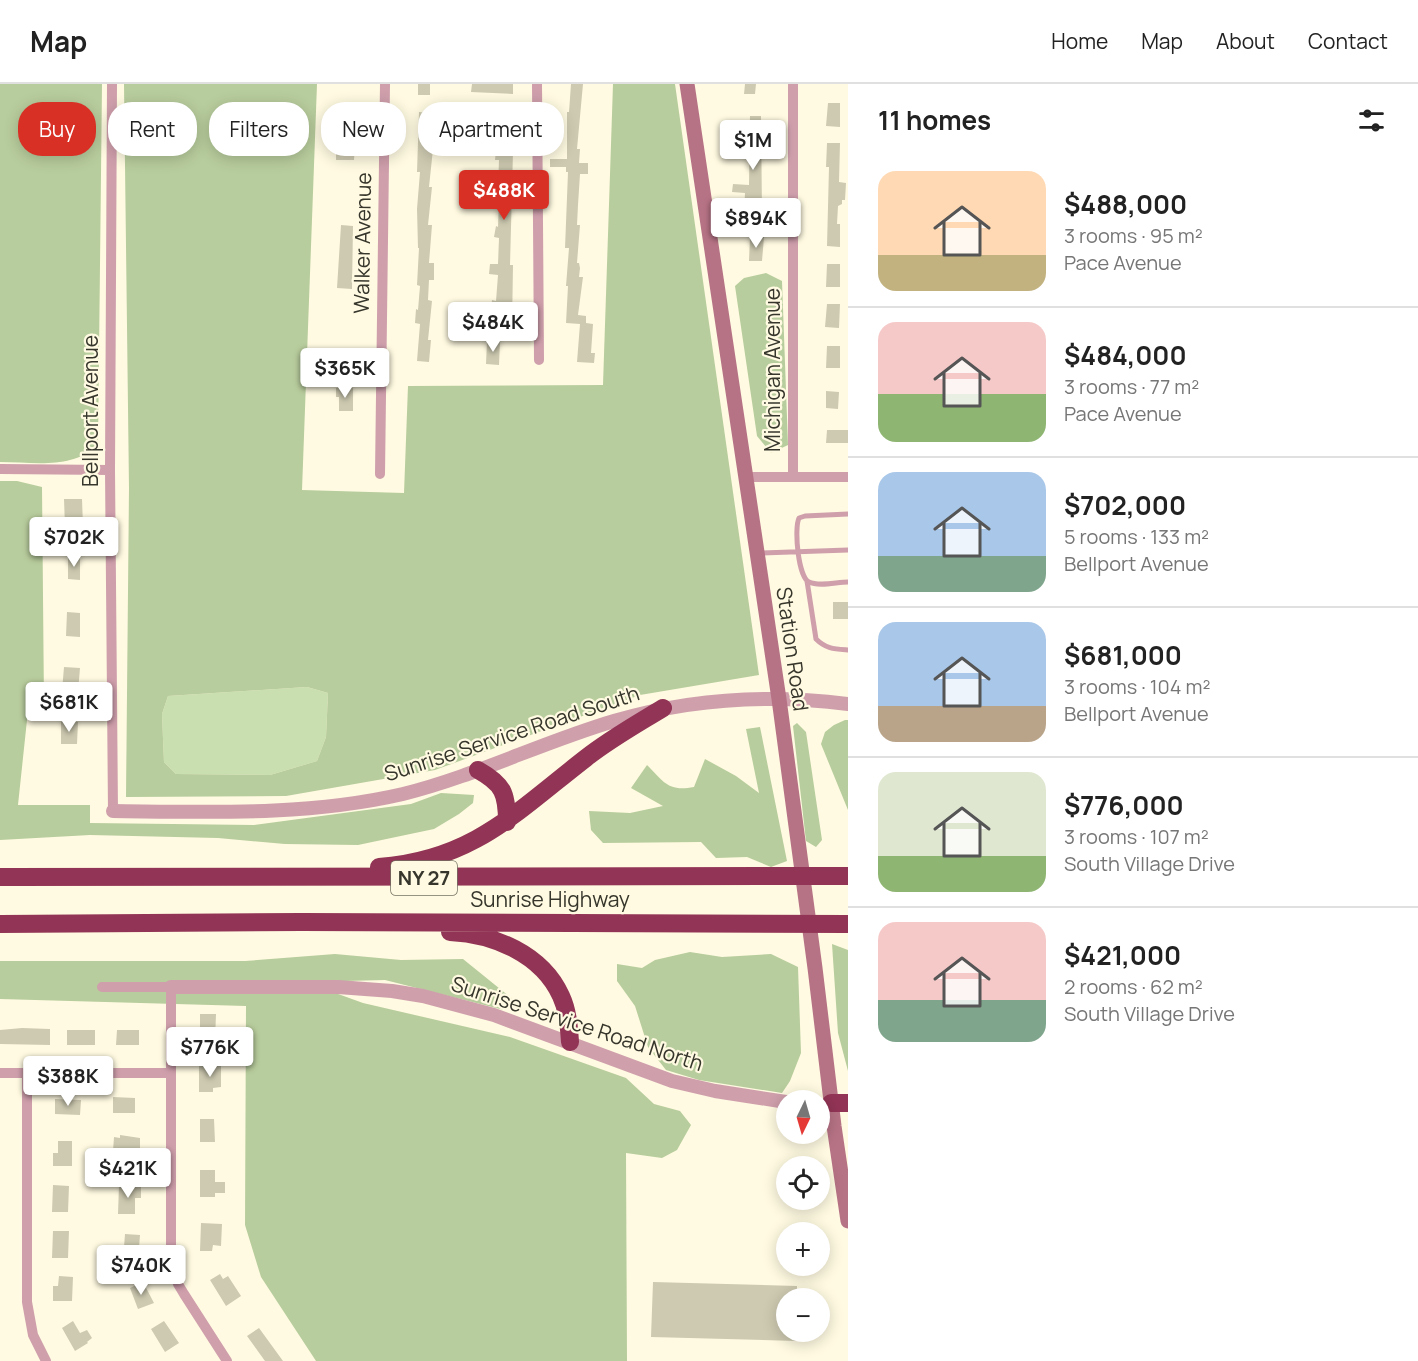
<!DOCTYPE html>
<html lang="en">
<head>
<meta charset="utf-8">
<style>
	:root { --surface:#fff; --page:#f6f6f6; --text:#222; --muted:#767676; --line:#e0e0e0; --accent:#d93025 }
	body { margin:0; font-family:Manrope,sans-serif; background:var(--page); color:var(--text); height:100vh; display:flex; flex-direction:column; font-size:22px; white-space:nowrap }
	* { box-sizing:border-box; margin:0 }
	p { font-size:20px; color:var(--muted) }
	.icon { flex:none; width:33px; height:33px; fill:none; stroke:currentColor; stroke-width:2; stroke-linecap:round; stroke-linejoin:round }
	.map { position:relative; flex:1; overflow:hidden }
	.drawer { display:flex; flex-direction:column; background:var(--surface); width:570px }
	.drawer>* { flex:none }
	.top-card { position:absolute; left:18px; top:18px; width:570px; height:54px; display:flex; gap:12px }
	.needle { width:39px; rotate:185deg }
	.controls { position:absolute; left:776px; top:1006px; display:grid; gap:12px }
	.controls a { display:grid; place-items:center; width:54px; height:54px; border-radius:50%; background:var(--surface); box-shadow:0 3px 15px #0003; font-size:30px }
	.price { position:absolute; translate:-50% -51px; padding:0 14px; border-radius:6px; background:#fff; color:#222; font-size:20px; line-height:39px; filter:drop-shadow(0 2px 3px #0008) }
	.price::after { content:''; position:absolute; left:50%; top:36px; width:18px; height:14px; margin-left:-9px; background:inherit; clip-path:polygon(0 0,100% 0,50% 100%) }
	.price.current { background:var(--accent); color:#fff }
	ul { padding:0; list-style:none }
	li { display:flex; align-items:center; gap:18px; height:150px; padding:0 30px }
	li+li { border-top:2px solid var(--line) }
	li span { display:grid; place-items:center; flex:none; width:168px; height:120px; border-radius:18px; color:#555 }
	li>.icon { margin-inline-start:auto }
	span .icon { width:72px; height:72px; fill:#fffc; stroke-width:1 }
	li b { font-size:26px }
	h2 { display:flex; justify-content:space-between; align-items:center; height:72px; padding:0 30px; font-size:26px }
	.chip { padding:0 21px; border-radius:24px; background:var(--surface); box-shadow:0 3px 15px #0003; font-size:21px; line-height:54px }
	.chip.current { background:var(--accent); color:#fff }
	header { display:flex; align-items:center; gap:36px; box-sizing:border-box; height:84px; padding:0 30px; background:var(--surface); border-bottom:2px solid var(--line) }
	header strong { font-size:28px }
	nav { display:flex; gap:33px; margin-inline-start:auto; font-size:21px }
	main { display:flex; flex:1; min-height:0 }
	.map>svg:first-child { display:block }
	.green { fill:#cadfaf }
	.forest { fill:#b8cd9d; fill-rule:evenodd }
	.building { fill:#cecab1 }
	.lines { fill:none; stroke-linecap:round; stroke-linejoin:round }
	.service { stroke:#cf9fac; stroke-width:5 }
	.minor { stroke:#cf9fac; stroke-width:10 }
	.tertiary { stroke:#cf9fac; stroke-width:14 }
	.secondary { stroke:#b77386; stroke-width:15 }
	.motorway { stroke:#923455; stroke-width:18 }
	.labels { text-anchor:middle; stroke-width:4.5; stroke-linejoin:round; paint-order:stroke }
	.shield { fill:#fffae1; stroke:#737162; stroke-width:1.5 }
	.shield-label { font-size:20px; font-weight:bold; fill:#37362c }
	.street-label { font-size:21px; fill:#37362c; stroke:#fffae1 }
</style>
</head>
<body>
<header>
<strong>Map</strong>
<nav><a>Home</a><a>Map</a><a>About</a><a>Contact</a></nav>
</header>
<main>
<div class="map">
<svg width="848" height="1277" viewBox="0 0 848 1277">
	<rect width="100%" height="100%" fill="#fffae1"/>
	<path class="green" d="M307,603L328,609L326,653L317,677L270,691L176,690L164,678L162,630L168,612Z"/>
	<path class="forest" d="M0,0H102L98,361C71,386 34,378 0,378Z
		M124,0H317L302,406L404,409L408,302L603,301L613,0H675L759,591L640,611L435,686L286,712L126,713L129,404ZM307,603L328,609L326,653L317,677L270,691L176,690L164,678L162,630L168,612Z
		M766,189L782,197L788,361L771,369L757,352L735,202L744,194Z
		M0,397H17L42,403L44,620L27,636L18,721H90V739L254,741L411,720L441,709L474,711L473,719L459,730L434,745L358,761L285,760L218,754L90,751L0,756Z
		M845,636H848V726L821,660L825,648L834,641Z
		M797,639L806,648L822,756L816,763L806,757L793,642Z
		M760,643L787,777L771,783L747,773L716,774L701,758L603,759L591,746L589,727L630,729L663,722L631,704L647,681C664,698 668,708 694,703L705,675L736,692L759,709L746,645Z
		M832,860L848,866V987L838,949Z
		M690,868L722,873L771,870L798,883L801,969L790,997L782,1009L699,996L666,986L648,963L635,922L617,897V880L642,884L655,876Z
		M335,870L401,876L463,875L515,917L504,926L385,896L305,898L363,919L510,953L626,994L654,1020L680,1027L691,1041L677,1066L662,1074L626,1069L627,1277H316L261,1193L245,1141L246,922L0,915V877H245Z"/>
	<path class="building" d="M418,0H430V11H418Z
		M472,0H513V10L471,8Z
		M571,0H583L577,65H580L579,79H588V90H580L578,121L577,141H580L577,179H579L580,184L579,193H583L578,231L586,232V239L593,240L591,269H595L594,279L577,278L580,240L566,239L568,202H566L569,164H565L568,88H566V83H550V75H567V28H569Z
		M745,0H756L755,10H744Z
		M828,19H840V43L826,42Z
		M419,28L432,29L428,65H433L429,103H432L428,141H432L429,179H434V196H429L428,216L432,217L428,256H431L429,278L417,277L420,240L415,239L416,225L418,226L420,202L417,201L419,164H418L417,125L420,88H417Z
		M495,30H514L510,181H513L512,243L498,242V229L493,228L494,226L491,225L492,216L496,217L498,191L489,190L490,180H498L499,154L494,153L496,142L498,143L499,115H495L496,105H498L499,76H495L496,66H498L499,41H495Z
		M750,32H761L762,131L744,130L745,109L732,108L733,100L749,101Z
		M827,59H840L839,98L846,99L845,116H842V120L838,122L837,140H840V163L827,162L829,83H826Z
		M336,60L355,61L354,76H336Z
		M341,141L353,142L352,205L337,204Z
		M750,153H764L762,177H749Z
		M827,180H840V203H826Z
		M827,220H840L839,244L825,243Z
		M487,257H500L499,281L486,280Z
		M827,262H840V284H826Z
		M336,304H353V327H339V313H336Z
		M826,307L839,308L838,325L826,324Z
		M827,346H848V359H826Z
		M64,415H82L83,442L65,443Z
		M68,473H80V496L68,495Z
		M833,518H848V535H833Z
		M67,528L80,529V553L66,552Z
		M64,583L80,584L78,608L62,607Z
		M61,638H78L77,660H61Z
		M200,930H216L215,957L200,956Z
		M22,944L50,945V961L0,960V946Z
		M67,946H95V961H67Z
		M117,946H139V961H116Z
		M221,980V1003L213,1004V1008H199V981Z
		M113,1013L135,1014V1029H113Z
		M55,1015L81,1016L80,1031L55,1030Z
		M200,1035H214L215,1058H200Z
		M120,1051L140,1054V1065L134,1066L133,1078L119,1076L120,1068L113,1067L114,1053L120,1054Z
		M58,1057H72V1082H53V1069H58Z
		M200,1086H215V1098H225V1109H215V1113H200Z
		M53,1101L69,1102L68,1128H52Z
		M119,1101H141V1114H135V1130H118Z
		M201,1139L222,1140L221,1162L213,1161L212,1167H200Z
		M53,1147H69L68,1174H52Z
		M125,1150L140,1151L138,1177L123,1176Z
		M220,1190L223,1195L228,1192L241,1212L226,1222L210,1196Z
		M59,1192L73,1193L72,1217H53V1202H58Z
		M143,1198L154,1219L138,1225L130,1204Z
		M653,1198L797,1202V1215H786V1248H796V1257L651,1253Z
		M73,1237L80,1249L87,1246L92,1254L87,1258L88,1259L75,1267L62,1244Z
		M164,1237L179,1259L165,1268L151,1245Z
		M259,1244L283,1277H265L247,1252Z"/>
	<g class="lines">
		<path class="service" d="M848,430L805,432L799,434C794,444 798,493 809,498C819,503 837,498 848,498
			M759,469L848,466
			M807,497L816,555C826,565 835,565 848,566"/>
		<path class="minor" d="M112,0L110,386L113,727
			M537,0L539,276
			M0,385L110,386
			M380,390L385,0
			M746,393H848
			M793,393V0
			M102,903H171V1174L178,1200L184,1210L227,1277
			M0,989H170
			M27,989V1218L33,1251L46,1277"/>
		<path class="tertiary" d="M113,727C211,728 308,732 403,710C475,692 543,658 614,637C689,615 770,610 848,620
			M171,903H338L392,907L423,912L494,931L672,997L715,1007L786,1018"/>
		<path class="secondary" d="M687,0L779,615L815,884L834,1042L848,1137"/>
		<path class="motorway" d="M478,686C503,700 507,709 507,738
			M379,783C473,776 516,728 586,674C610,655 637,640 663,624
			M0,793L848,792
			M0,840L301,838L848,840
			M450,848C494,850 542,870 561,912C568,927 569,943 570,958
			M831,1019H848"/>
	</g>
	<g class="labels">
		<rect class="shield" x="391" y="777" width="66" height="34" rx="4.5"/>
		<g class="shield-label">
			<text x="424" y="801">NY 27</text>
		</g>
		<g class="street-label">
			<text transform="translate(363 159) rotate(-89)" y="7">Walker Avenue</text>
			<text transform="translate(773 286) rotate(-90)" y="7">Michigan Avenue</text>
			<text transform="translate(91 327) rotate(-90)" y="7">Bellport Avenue</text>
			<text transform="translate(792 565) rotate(82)" y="7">Station Road</text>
			<text transform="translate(512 650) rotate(-18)" y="7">Sunrise Service Road South</text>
			<text x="550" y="823">Sunrise Highway</text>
			<text transform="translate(577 940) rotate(18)" y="7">Sunrise Service Road North</text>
		</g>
	</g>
</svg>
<div class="controls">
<a><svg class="needle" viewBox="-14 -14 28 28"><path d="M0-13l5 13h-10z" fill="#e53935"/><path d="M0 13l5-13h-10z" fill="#767676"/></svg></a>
<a><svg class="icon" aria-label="locate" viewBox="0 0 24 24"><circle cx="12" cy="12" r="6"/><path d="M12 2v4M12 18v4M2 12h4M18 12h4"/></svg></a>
<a>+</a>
<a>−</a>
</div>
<b class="price" style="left:753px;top:87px">$1M</b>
<b class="price current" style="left:504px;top:137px">$488K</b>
<b class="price" style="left:756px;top:165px">$894K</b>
<b class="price" style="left:493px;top:269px">$484K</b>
<b class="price" style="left:345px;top:315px">$365K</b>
<b class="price" style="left:74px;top:484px">$702K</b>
<b class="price" style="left:69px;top:649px">$681K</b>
<b class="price" style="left:210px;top:994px">$776K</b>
<b class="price" style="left:68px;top:1023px">$388K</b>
<b class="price" style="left:128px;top:1115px">$421K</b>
<b class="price" style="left:141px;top:1212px">$740K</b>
<div class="top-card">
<a class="chip current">Buy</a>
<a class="chip">Rent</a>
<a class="chip">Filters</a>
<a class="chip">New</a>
<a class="chip">Apartment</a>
</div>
</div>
<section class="drawer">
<h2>11 homes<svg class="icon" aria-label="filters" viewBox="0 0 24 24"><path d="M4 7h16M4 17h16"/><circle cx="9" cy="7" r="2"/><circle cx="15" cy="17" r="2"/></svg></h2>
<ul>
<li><span style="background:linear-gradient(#ffd9b3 70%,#c2b280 0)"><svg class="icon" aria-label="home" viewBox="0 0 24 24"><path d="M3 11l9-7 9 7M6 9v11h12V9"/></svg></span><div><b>$488,000</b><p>3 rooms · 95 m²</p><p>Pace Avenue</p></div></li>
<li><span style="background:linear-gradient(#f6c9c9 60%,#8fb573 0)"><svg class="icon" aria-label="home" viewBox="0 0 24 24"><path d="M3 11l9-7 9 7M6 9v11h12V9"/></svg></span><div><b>$484,000</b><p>3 rooms · 77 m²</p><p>Pace Avenue</p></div></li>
<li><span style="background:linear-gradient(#a9c7e8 70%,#7fa58c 0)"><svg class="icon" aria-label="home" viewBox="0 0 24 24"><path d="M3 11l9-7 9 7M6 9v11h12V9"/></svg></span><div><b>$702,000</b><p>5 rooms · 133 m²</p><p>Bellport Avenue</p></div></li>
<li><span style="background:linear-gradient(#a9c7e8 70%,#b9a48a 0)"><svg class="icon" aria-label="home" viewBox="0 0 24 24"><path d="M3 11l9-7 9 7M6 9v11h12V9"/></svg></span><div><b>$681,000</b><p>3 rooms · 104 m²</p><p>Bellport Avenue</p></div></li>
<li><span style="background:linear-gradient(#dfe7d0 70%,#8fb573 0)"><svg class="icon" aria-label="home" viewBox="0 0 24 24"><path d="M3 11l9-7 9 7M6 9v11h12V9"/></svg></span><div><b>$776,000</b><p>3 rooms · 107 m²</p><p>South Village Drive</p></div></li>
<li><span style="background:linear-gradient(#f6c9c9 65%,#7fa58c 0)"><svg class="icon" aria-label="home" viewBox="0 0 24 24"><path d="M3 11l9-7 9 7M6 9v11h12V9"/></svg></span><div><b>$421,000</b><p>2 rooms · 62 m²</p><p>South Village Drive</p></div></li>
</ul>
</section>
</main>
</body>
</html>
